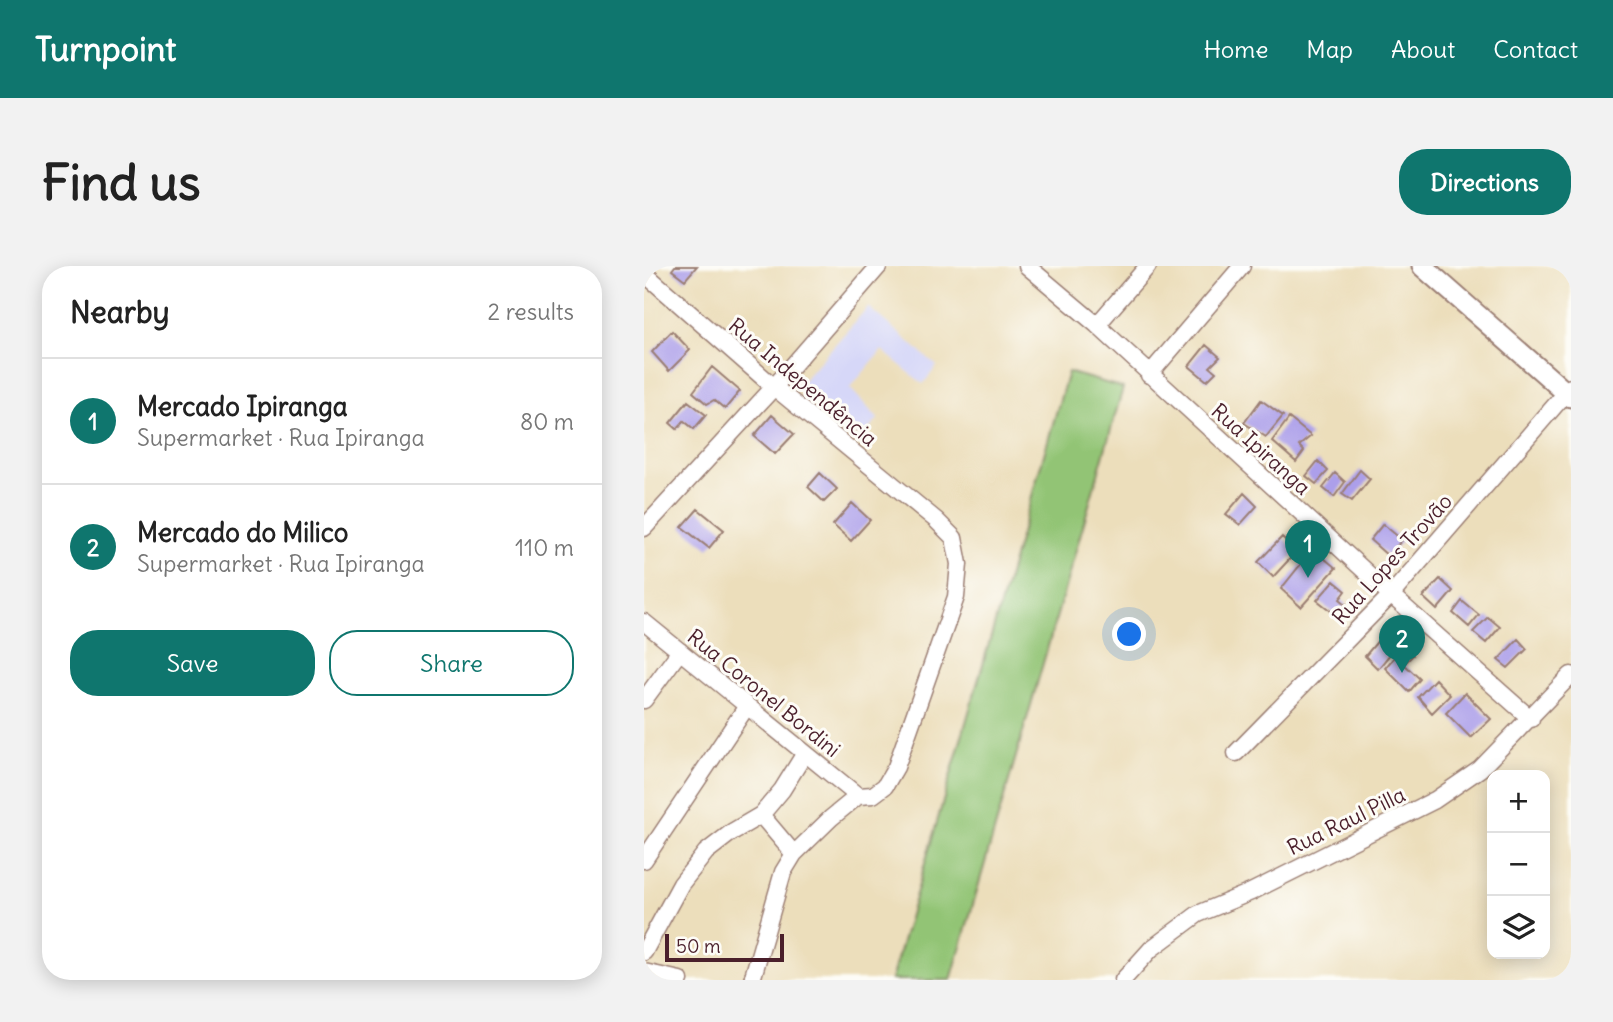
<!DOCTYPE html>
<meta charset="utf-8">
<style>
body{margin:0;font-family:Delius,sans-serif;background:#f2f2f2;color:#222}
.controls{position:absolute;right:21px;bottom:21px;display:grid;overflow:hidden;border-radius:14px;box-shadow:0 4px 18px #0003}
.controls button{width:63px;height:63px;display:grid;place-items:center;padding:0;border:0;border-bottom:2px solid #e0e0e0;background:#fff;color:#222;font:35px sans-serif}
.scale{position:absolute;left:21px;bottom:18px;width:119px;box-sizing:border-box;padding-left:7px;border:4px solid #4a1f2b;border-top:0;font-size:19px;line-height:24px;white-space:nowrap;color:#4a1f2b;-webkit-text-stroke:5px #fdfcf7;paint-order:stroke}
.you{position:absolute;left:486px;top:369px;width:24px;height:24px;margin:-18px;border:5px solid #fff;border-radius:50%;background:#1a73e8;box-shadow:0 0 0 10px #1a73e833}
.badge{display:grid;place-items:center;width:46px;height:46px;border-radius:50%;background:#0f766e;color:#fff;font-size:23px;font-weight:700}
.pin{position:absolute;translate:-50% -58px;filter:drop-shadow(0 2px 4px #0008)}
.pin::after{content:'';position:absolute;top:37px;width:24px;height:21px;background:inherit;clip-path:polygon(0 0,100% 0,50% 100%)}
.list{margin:0;padding:0;list-style:none}
h2{display:flex;justify-content:space-between;align-items:center;height:91px;margin:0;padding:0 28px;font-size:30px}
h2 small{font-size:23px;font-weight:400;color:#767676}
.list li{display:grid;grid-template-columns:46px 1fr auto;gap:21px;align-items:center;box-sizing:border-box;height:126px;padding:0 28px;border-top:2px solid #e0e0e0}
.list b{display:block;font-size:26px;white-space:nowrap}
.list p{margin:0;font-size:23px;white-space:nowrap;color:#767676}
.list em{font-size:23px;font-style:normal;color:#767676}
.actions{display:flex;gap:14px;padding:21px 28px}
.actions a{flex:1;padding:16px 0;border:2px solid #0f766e;border-radius:28px;text-align:center;font-size:24px;color:#0f766e}
.actions .main{background:#0f766e;color:#fff}
.icon{flex:none;width:38px;height:38px;fill:none;stroke:currentColor;stroke-width:2;stroke-linecap:round;stroke-linejoin:round}
.map{position:relative;flex:none;width:927px;height:714px;overflow:hidden;border-radius:28px}
header{display:flex;align-items:center;gap:42px;box-sizing:border-box;height:98px;padding:0 35px;background:#0f766e;color:#fff}
header strong{font-size:33px}
nav{display:flex;gap:38px;margin-inline-start:auto;font-size:24px}
.intro{display:flex;align-items:center;justify-content:space-between;box-sizing:border-box;height:168px;padding:0 42px}
h1{margin:0;font-size:49px}
.button{padding:18px 32px;border-radius:28px;background:#0f766e;color:#fff;font-size:24px;font-weight:700}
main{display:flex;gap:42px;padding:0 42px}
aside{flex:1;background:#fff;border-radius:28px;box-shadow:0 4px 18px #0003}
.map>svg:first-child{display:block}
.built{fill:#d6d7f8}
.green{fill:#92c474;stroke:#6e7250;stroke-width:2}
.building{fill:#ac9fea}
.lines{fill:none;stroke-linecap:round;stroke-linejoin:round}
.minor-casing{stroke:#9b7e73;stroke-width:19}
.tertiary-casing{stroke:#9b7e73;stroke-width:23}
.minor{stroke:#fff;stroke-width:16}
.tertiary{stroke:#fff;stroke-width:19}
.labels{text-anchor:middle;dominant-baseline:central;stroke-width:6;stroke-linejoin:round;paint-order:stroke}
.street-label{font-size:21px;fill:#4a1f2b;stroke:#fdfcf7}
</style>
<header>
<strong>Turnpoint</strong>
<nav><a>Home</a><a>Map</a><a>About</a><a>Contact</a></nav>
</header>
<div class="intro"><h1>Find us</h1><a class="button">Directions</a></div>
<main>
<aside>
<h2>Nearby<small>2 results</small></h2>
<ul class="list">
<li><span class="badge">1</span><div><b>Mercado Ipiranga</b><p>Supermarket · Rua Ipiranga</p></div><em>80 m</em></li>
<li><span class="badge">2</span><div><b>Mercado do Milico</b><p>Supermarket · Rua Ipiranga</p></div><em>110 m</em></li>
</ul>
<div class="actions"><a class="main">Save</a><a>Share</a></div>
</aside>
<div class="map">
<svg width="927" height="714" viewBox="0 0 927 714">
<rect width="100%" height="100%" fill="#fdfcf7"/>
<filter id="ink" filterUnits="userSpaceOnUse"><feTurbulence type="fractalNoise" baseFrequency=".0143" numOctaves="2"/><feDisplacementMap in="SourceGraphic" scale="14" xChannelSelector="R" yChannelSelector="G"/><feConvolveMatrix kernelMatrix="1 2 1 2 8 2 1 2 1" color-interpolation-filters="sRGB"/></filter>
<filter id="wash" filterUnits="userSpaceOnUse"><feTurbulence type="fractalNoise" baseFrequency=".00686" numOctaves="4" result="noise"/><feDisplacementMap in="SourceGraphic" scale="28" xChannelSelector="R" yChannelSelector="G"/><feGaussianBlur stdDeviation="1.57" result="paint"/><feColorMatrix in="noise" values="0 0 0 0 0 0 0 0 0 0 0 0 0 0 0 0 0 1.4 0 .05"/><feComposite in="paint" operator="in"/></filter>
<g filter="url(#wash)">
<rect width="100%" height="100%" fill="#ecdebb"/>
<path class="built" d="M224,41L293,100L279,118L238,84L206,122L234,153L217,172L157,117Z"/>
<path class="green" d="M424,106L479,122L307,714H247Z"/>
<g id="blocks">
<path class="building" d="M31,0H53L41,14L28,4Z
M28,65L46,84L25,105L8,86Z
M562,79L576,91L566,101L572,106L563,115L545,100Z
M68,101L96,125L81,143L70,134L63,138L49,126Z
M617,134L639,150L622,171L600,157Z
M44,135L62,149L50,163L40,155L33,163L26,157Z
M128,149L150,168L131,188L110,170Z
M645,152L667,170L655,180L660,185L652,196L628,175Z
M674,195L684,205L672,218L662,210Z
M716,204L726,213L708,235L698,228Z
M176,207L193,223L180,236L164,221Z
M691,207L701,216L690,231L679,222Z
M600,227L613,240L596,259L582,248Z
M208,237L226,254L207,275L189,259Z
M54,243L80,264L65,282L38,261Z
M739,258L758,274L744,290L726,274Z
M638,271L653,285L629,311L614,296Z
M669,283L692,302L657,341L637,323Z
M796,313L809,325L793,344L779,331Z
M690,315L702,325L696,333L702,338L692,349L673,334Z
M818,335L835,349L825,361L809,347Z
M844,351L856,361L842,377L829,366Z
M742,365L755,377L734,403L721,390Z
M874,373L883,383L864,402L854,394Z
M759,381L769,389L760,398L776,413L765,426L741,402Z
M791,413L806,429L788,447L774,431Z
M821,427L847,453L827,472L802,447Z"/>
</g>
</g>
<g filter="url(#ink)">
<use href="#blocks" fill-opacity="0" stroke="#9b7e73" stroke-width="2"/>
<g class="lines">
<defs>
<path id="minor" d="M383,0L453,59L747,329L887,453
M0,7L130,121L292,254L310,272L315,298L312,331L252,501L241,520L229,529L214,530L187,552L150,588L139,606L108,714
M453,59L504,0
M505,109L598,0
M0,262L130,121L235,0
M0,356L214,530
M0,434L36,385
M592,487L747,329L927,121
M117,549L150,588
M0,594L103,440
M0,686L37,618L62,586L88,566L117,549L138,524L161,487
M0,706L36,714
M479,714L507,683L554,648L607,626L791,534L836,503L927,409"/>
<path id="tertiary" d="M778,0L927,131"/>
</defs>
<use href="#minor" class="minor-casing"/>
<use href="#tertiary" class="tertiary-casing"/>
<use href="#minor" class="minor"/>
<use href="#tertiary" class="tertiary"/>
</g>
</g>
<g class="labels">
<g class="street-label">
<text transform="translate(159 116) rotate(40)">Rua Independência</text>
<text transform="translate(617 183) rotate(42)">Rua Ipiranga</text>
<text transform="translate(748 293) rotate(-48)">Rua Lopes Trovão</text>
<text transform="translate(120 427) rotate(39)">Rua Coronel Bordini</text>
<text transform="translate(702 555) rotate(-26)">Rua Raul Pilla</text>
</g>
</g>
</svg>
<div class="controls">
<button>+</button>
<button>−</button>
<button><svg class="icon" aria-label="layers" viewBox="0 0 24 24"><path d="M12 4l9 5-9 5-9-5zM3 14l9 5 9-5"/></svg></button>
</div>
<div class="scale">50 m</div>
<div class="you"></div>
<div class="pin badge" style="left:664px;top:312px">1</div>
<div class="pin badge" style="left:758px;top:407px">2</div>
</div>
</main>
